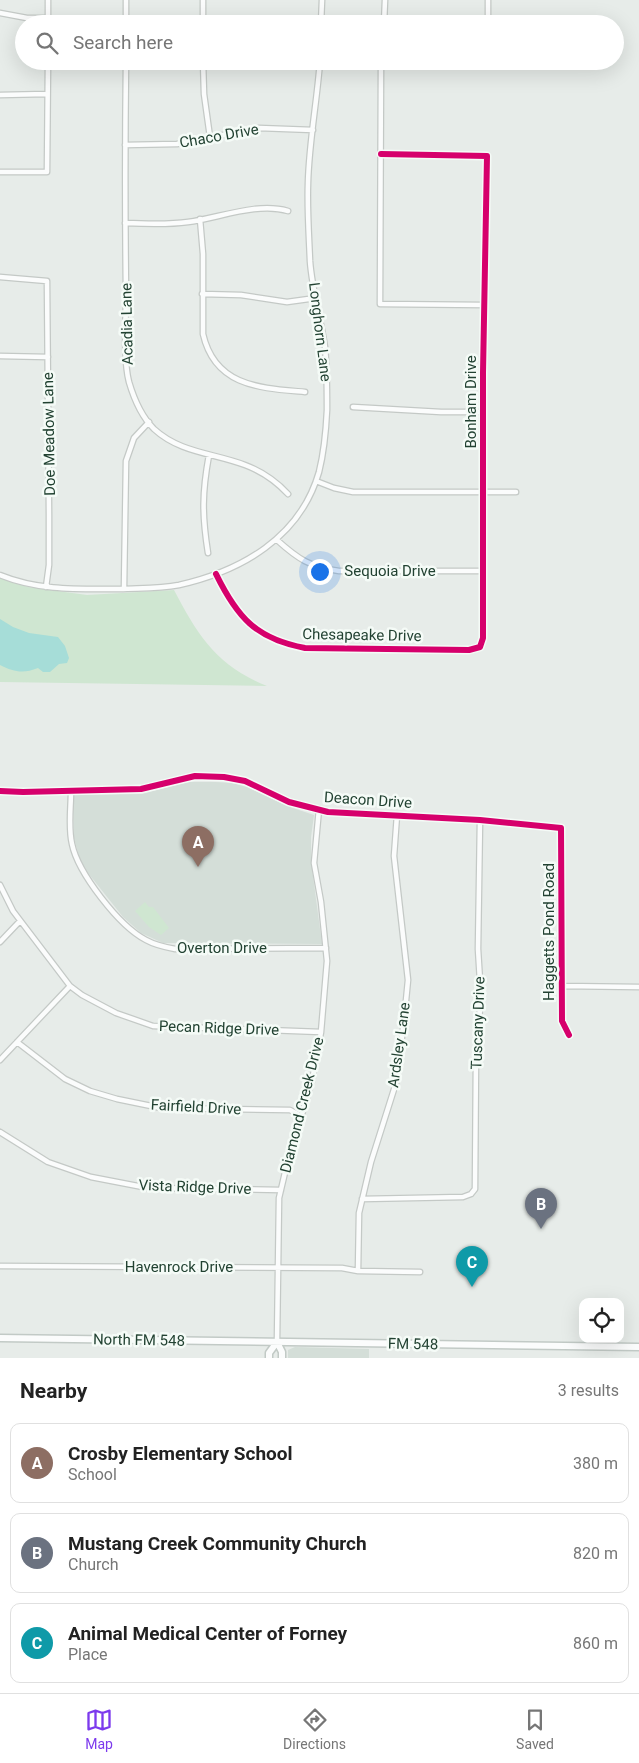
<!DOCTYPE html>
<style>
body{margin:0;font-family:Roboto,sans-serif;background:#f6f6f6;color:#222}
.controls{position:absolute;right:15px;bottom:15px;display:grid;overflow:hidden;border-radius:10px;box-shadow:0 5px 20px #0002}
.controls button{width:45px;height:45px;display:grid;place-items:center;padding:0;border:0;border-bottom:1px solid #e0e0e0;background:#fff;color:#222;font:25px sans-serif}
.you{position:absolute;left:319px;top:571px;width:18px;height:18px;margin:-12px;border:4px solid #fff;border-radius:50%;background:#1a73e8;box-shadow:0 0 0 8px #1a73e833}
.badge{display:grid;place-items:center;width:32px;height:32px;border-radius:50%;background:#7c3aed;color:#fff;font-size:16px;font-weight:700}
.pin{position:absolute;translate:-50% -41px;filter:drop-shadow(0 1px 2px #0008)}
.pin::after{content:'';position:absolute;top:26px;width:18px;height:15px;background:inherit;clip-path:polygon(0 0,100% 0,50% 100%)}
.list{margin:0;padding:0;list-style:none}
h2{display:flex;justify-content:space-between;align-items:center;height:65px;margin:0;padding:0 20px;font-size:21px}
h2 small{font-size:16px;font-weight:400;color:#767676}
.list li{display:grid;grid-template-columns:32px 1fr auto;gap:15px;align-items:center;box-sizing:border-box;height:80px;margin:0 10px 10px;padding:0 10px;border:1px solid #e0e0e0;border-radius:10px}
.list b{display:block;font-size:19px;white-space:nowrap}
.list p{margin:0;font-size:16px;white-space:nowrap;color:#767676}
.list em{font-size:16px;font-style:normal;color:#767676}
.icon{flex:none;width:28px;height:28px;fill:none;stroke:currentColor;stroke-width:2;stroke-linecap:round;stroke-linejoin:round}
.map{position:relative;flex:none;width:639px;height:1358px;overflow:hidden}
.search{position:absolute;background:#fff;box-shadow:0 5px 20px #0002;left:15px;right:15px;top:15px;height:55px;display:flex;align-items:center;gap:12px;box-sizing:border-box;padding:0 18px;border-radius:28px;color:#767676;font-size:19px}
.sheet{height:335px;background:#fff}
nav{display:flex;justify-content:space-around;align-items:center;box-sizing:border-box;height:70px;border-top:1px solid #e0e0e0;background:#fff;font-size:14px;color:#767676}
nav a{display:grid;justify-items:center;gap:2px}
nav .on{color:#7c3aed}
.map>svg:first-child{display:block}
.built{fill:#d4ded8}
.green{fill:#cfe6d1}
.water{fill:#a6ddd8}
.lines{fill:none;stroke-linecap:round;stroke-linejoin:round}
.street-casing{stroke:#c4c9c6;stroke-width:7}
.secondary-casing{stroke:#c2cac6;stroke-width:9}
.street{stroke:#fbfcfc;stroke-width:4.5}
.secondary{stroke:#fbfcfc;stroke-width:6}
.cycleway-casing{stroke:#f5fbf7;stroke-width:9}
.cycleway{stroke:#d6006c;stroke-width:6}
.labels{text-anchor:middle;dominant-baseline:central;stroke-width:5;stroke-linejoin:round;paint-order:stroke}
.street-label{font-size:15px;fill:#224232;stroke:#f5fbf7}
</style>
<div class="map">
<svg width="639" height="1358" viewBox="0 0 639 1358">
<rect width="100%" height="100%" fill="#e7ece9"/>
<path class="built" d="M188,782H216L232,783L247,787L287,806L314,815L311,837V861L322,944L163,943L141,933L123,917L88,873L80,860L74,838L73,795L142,794Z
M295,1347L369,1349V1358H288V1350Z"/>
<path class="green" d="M0,578L28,587L87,595L174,590C198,636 217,666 267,686L0,682Z
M145,902L149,907H153L169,928L161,935L149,927L135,911Z"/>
<path class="water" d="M0,619L13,627L29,633L58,637L65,646L69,658L67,663L59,664L50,672H43L38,668C23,674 14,672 0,665Z"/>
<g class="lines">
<defs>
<path id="street" d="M488,0V24
M0,13L27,18H48
M48,24V0
M126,24V0
M203,24V0
M321,24L322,0
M384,24L385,0
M126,61C125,138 125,215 126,292C126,318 123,359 129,382C134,399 142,417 154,429C180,453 214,453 245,465C261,471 276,481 288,494
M203,61L204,94L210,137
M381,61L380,304L484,305
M381,64L487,65V61
M0,95L47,94
M125,145L177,144L259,128L313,130
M0,172H47L48,61
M200,219L203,254V334C215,387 261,388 305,392
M125,223C146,224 167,225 188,222C219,218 257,202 288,211
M0,277L47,281L49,515V565L46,587
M202,294L241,295L287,302L316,298
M0,356L48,357
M353,407L441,412H483
M316,481L334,488L353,492H516
M277,540C298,559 310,567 339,571H482
M208,553C202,515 202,493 209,455
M216,574C237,617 256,639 305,648L469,650L480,647L483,638V373L487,156L381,154
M0,575C39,591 79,589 120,589C140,588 159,589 179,585C241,571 300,538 319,472C324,452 326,431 327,410C327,389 327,368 325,347C321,319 312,290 310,261C309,236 307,209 308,183C309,142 317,102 320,61
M124,589L126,461L134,438L149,422
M0,791L23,792L141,789L195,776L224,777L245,781L289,802L328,812L480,820L561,828L562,1021L569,1035
M71,791C71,808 68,827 72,844C78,873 119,926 146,940C155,945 164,947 175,949L326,948
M0,885L13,911L70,986L82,995L116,1013L153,1026L321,1032
M0,942L20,921
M562,986L639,987
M17,1042L65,1079L90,1091L117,1099L161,1108L290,1110L301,1116
M0,1060L70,986
M0,1132L48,1162L91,1177L148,1188L281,1190
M362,1199L463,1197L471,1194L475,1189L476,1055L481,997L478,949L480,820
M0,1266L342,1268L358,1271L420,1272
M358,1271L359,1213L371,1162L396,1083L404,1021L408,980L394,856L397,815
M277,1342L279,1198L287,1164L312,1081L321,1032L327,961L321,902L314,863L319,809"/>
<path id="secondary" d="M0,1338L639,1347
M277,1342L282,1352V1358
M269,1358V1353L277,1342"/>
</defs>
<use href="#street" class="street-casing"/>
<use href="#secondary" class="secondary-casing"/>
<use href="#street" class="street"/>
<use href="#secondary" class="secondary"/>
<defs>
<path id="cycleway" d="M216,574C237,617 256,639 305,648L469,650L480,647L483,638V373L487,156L381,154
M0,791L23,792L141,789L195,776L224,777L245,781L289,802L328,812L480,820L561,828L562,1021L569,1035"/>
</defs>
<use href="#cycleway" class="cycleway-casing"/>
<use href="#cycleway" class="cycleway"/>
</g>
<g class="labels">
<g class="street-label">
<text transform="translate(219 136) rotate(-10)">Chaco Drive</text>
<text transform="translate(127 324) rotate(-91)">Acadia Lane</text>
<text transform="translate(320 332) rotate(83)">Longhorn Lane</text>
<text transform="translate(471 402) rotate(-90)">Bonham Drive</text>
<text transform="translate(49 434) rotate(-91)">Doe Meadow Lane</text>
<text x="390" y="571">Sequoia Drive</text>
<text transform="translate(362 635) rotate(1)">Chesapeake Drive</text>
<text transform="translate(368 800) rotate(4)">Deacon Drive</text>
<text transform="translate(549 932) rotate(-90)">Haggetts Pond Road</text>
<text x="222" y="948">Overton Drive</text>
<text transform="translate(478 1023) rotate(-88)">Tuscany Drive</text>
<text transform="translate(219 1028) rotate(2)">Pecan Ridge Drive</text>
<text transform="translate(399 1045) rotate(-82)">Ardsley Lane</text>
<text transform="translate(302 1105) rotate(-76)">Diamond Creek Drive</text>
<text transform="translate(196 1107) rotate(3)">Fairfield Drive</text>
<text transform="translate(195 1187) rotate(2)">Vista Ridge Drive</text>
<text x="179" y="1267">Havenrock Drive</text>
<text transform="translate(139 1340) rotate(1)">North FM 548</text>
<text transform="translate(413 1344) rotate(1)">FM 548</text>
</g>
</g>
</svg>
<div class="controls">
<button><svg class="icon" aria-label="locate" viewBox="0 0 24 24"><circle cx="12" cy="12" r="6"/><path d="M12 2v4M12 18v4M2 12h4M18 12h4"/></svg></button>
</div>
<div class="you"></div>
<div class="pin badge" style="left:198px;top:867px;background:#8d6e63">A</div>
<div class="pin badge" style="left:541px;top:1229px;background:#6b7280">B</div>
<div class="pin badge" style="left:472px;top:1287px;background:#0f9aa8">C</div>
<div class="search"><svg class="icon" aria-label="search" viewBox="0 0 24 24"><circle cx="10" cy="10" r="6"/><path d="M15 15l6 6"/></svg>Search here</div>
</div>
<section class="sheet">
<h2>Nearby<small>3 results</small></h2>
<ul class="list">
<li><span class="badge" style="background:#8d6e63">A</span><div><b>Crosby Elementary School</b><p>School</p></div><em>380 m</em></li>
<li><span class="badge" style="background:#6b7280">B</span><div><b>Mustang Creek Community Church</b><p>Church</p></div><em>820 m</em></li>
<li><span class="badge" style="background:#0f9aa8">C</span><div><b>Animal Medical Center of Forney</b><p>Place</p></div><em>860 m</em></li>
</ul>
</section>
<nav>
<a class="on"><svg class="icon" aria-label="map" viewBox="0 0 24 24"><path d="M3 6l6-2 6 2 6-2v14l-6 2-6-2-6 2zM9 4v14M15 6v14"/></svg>Map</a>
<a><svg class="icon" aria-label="directions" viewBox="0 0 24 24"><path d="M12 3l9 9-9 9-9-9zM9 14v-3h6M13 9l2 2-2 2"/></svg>Directions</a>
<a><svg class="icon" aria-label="saved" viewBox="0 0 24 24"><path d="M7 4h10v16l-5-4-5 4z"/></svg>Saved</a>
</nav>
